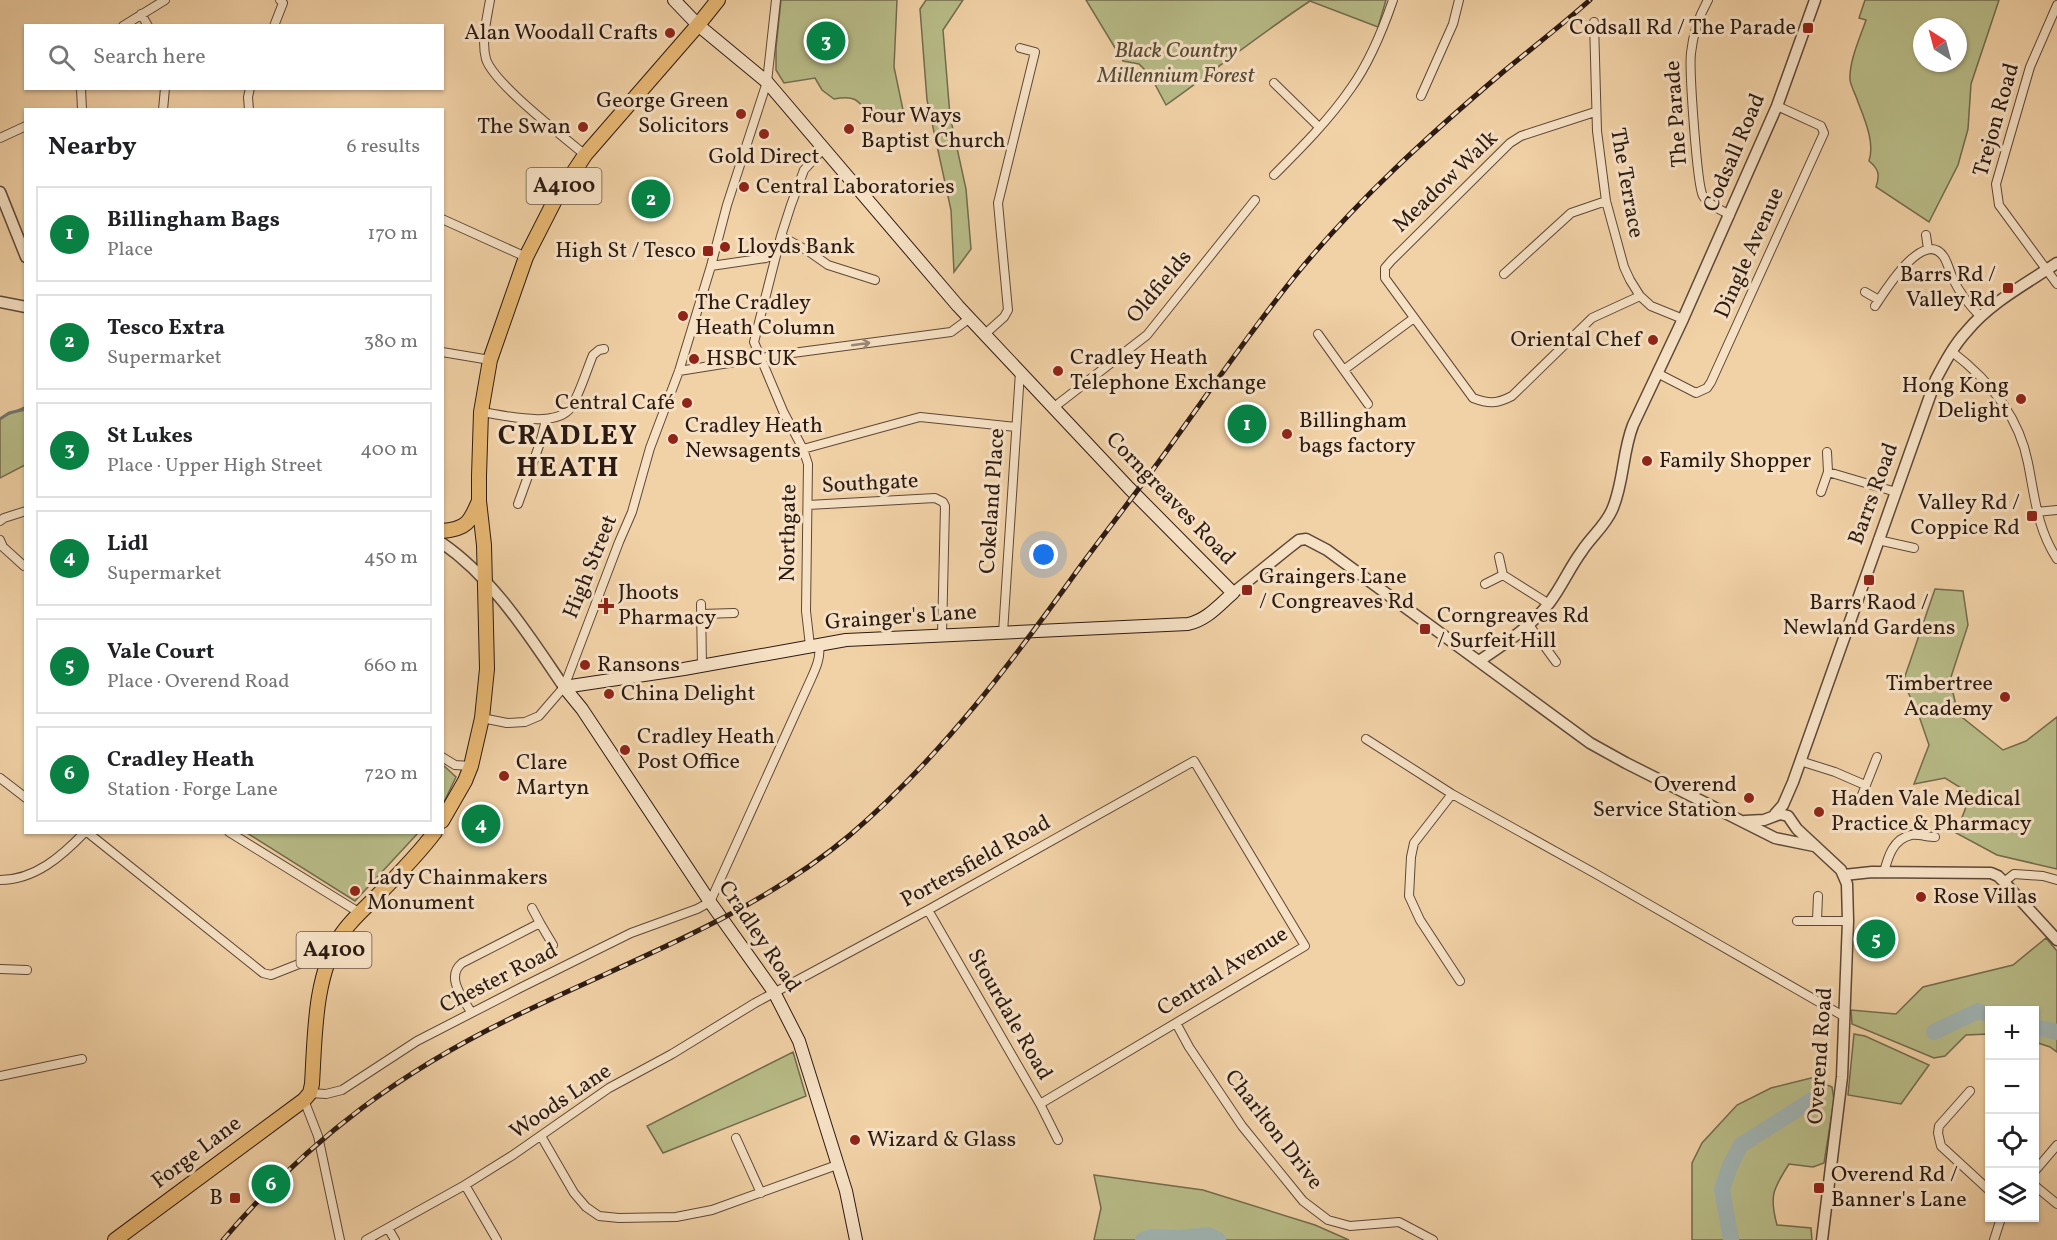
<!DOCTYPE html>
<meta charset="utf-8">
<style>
body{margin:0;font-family:Vollkorn,serif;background:#f6f6f6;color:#202124}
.controls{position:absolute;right:18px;bottom:18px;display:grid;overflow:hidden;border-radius:0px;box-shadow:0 2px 4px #0004}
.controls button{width:54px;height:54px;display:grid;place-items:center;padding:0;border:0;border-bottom:2px solid #e0e0e0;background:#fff;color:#202124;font:30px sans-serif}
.compass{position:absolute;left:1913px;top:18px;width:54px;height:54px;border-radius:50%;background:#fff;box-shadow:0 2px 4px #0004;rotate:324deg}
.you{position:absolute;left:1044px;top:555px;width:21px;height:21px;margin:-15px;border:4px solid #fff;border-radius:50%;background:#1a73e8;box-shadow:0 0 0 9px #1a73e833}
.badge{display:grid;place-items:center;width:39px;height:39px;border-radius:50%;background:#0b8043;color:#fff;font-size:20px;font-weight:700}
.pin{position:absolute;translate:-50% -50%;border:3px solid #fff;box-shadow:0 2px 6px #0006}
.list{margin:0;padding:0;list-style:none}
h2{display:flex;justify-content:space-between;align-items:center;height:78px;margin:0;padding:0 24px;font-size:26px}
h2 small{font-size:20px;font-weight:400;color:#757577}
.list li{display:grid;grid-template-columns:39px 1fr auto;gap:18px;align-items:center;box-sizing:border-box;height:96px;margin:0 12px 12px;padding:0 12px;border:2px solid #e0e0e0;border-radius:0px}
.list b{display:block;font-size:22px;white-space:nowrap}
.list p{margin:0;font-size:20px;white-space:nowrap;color:#757577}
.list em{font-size:20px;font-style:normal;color:#757577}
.icon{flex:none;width:33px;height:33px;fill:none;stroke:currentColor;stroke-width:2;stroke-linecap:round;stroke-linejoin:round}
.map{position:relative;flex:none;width:2057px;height:1240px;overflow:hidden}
.search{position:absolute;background:#fff;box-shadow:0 2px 4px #0004;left:24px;top:24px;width:420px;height:66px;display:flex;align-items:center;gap:15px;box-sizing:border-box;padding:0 21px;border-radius:0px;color:#757577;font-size:22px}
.panel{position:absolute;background:#fff;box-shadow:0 2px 4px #0004;left:24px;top:108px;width:420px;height:726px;border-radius:0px}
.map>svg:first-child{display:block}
.green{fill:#b8bc88;stroke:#726b4d;stroke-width:1.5;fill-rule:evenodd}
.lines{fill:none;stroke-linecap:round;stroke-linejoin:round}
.stream{stroke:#727673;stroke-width:3}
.river{stroke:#a0b4b3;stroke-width:16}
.minor-casing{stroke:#5d4837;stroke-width:10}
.tertiary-casing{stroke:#5d4837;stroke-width:13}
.secondary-casing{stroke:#2c1a12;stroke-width:14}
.primary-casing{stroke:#2c1a12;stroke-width:16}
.minor{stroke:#f6e1c5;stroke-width:8}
.tertiary{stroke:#f6e1c5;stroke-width:10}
.secondary{stroke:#f6e1c5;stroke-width:12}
.primary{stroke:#e8b873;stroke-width:14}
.rail-casing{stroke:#2c1a12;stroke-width:5}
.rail{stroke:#f6e1c5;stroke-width:3;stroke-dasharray:9;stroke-linecap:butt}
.oneway{stroke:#9b8774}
.poi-dot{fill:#8f2418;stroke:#f6e1c5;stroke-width:2}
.labels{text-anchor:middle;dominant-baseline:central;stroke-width:6;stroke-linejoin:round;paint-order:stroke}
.shield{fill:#f6e1c5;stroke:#695648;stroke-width:1.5}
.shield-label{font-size:21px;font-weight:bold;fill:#2c1a12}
.poi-label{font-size:22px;fill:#2c1a12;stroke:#f6e1c5;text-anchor:start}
.park-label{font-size:22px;font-style:italic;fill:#564b35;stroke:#f6e1c5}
.street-label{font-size:22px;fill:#2c1a12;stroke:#f6e1c5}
.district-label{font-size:28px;font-weight:bold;letter-spacing:1.5px;fill:#2c1a12;stroke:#f6e1c5}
</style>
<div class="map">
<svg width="2057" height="1240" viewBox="0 0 2057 1240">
<rect width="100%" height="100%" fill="#f1d1a6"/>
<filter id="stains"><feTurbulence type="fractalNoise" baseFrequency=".00333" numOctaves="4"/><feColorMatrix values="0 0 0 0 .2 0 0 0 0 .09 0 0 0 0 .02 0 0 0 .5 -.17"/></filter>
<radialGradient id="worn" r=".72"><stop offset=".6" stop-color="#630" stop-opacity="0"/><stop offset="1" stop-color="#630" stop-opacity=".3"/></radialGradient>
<path class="green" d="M781,0H897L894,67L903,110L892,114L870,116C858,100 856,95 834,99L822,90L815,78L784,83L776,70V48Z
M926,0H963L943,30L950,116L966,189L971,249L954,272L951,210L927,100L920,9Z
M1086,0H1386L1378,27L1310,1C1260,34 1214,71 1166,105L1150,75L1139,64L1123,61Z
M1865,0H1999L1971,84L1968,129L1958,165L1929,222L1876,187C1880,175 1879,169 1869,161C1875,143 1865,120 1858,102C1856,95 1851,87 1850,80C1849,61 1860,38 1866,20L1859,18ZM1922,27H1958V63H1922Z
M25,407V465L0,478V418Z
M1935,589L1963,591L1968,625L1950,680L1958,714L2003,750L2026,741L2057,717V869L1997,855L1956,833L1971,794L1945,778L1914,784L1929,745L1918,713L1903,682Z
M443,765L456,777L443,804Z
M247,833H418L355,901Z
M2046,938L2057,951V1052L2050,1047L2035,1042L2034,1010H1990L1989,1034L1966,1035L1945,1056L1934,1058L1852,1024L1851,1010L1896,1014L1923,987L2013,965Z
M1854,1034L1865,1036L1929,1065L1901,1104L1848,1095Z
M793,1052L806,1096L663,1153L647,1126Z
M1811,1078L1832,1087L1834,1100L1824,1163L1813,1167L1789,1164C1773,1189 1769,1196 1777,1225L1811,1228L1812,1240H1692V1163L1702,1143L1737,1105L1771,1088Z
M1094,1175L1203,1190L1315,1225L1349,1240H1170L1151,1237L1143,1240H1094L1101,1208Z"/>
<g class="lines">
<path class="stream" d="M0,419L9,413L26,409"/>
<path class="river" d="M2034,1027L2057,1032
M1934,1032L1978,1011L1990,1015
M1143,1240L1151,1237L1181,1238L1208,1235L1218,1240
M1731,1240L1722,1189L1730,1166L1741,1145L1815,1098"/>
<defs>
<path id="minor" d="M490,0C487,18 481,41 486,59C494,84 563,136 585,155
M1708,0C1699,16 1693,34 1691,53C1689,69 1697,186 1703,196C1709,205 1721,210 1730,215
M2057,5L2030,67L1996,184L1999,205L2057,284
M141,14L148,26
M1594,22L1597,131L1606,201L1624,267L1630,280L1640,296L1651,306L1683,319
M123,26L165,0
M274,26L283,3L280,0
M1274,83L1319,127
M81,88L82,110
M1421,96L1453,24L1459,0
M163,110L165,88
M249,110L248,97L250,88
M1595,112L1521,136L1510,143L1391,261L1385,268V278L1473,398C1489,404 1497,404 1512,396L1592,318L1640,296
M0,138L26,126
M1274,175C1301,148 1329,120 1351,88C1369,63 1383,29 1393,0
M442,219L526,257
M1926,235L1928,249
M781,236L808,251L828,265L875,280
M711,266L766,258
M1504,274L1571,213L1606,201
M1865,292L1879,300
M1875,306C1885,291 1924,227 1944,257C1948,264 1950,272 1953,279C1960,294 1969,305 1981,317
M985,334L1004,317L1008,310L998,203L1035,52L1020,48
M1318,334L1368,404
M1951,351C1988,379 2019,416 2028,463C2035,498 2037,528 2057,559
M442,352L490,360
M1345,369L1414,318
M679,371L785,354L951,332L970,318
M1657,373L1696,393L1707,388L1711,382L1824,133L1821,126L1777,106
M1053,408L1147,335L1255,200
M481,412C503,415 557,429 571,407C579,396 587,369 593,355L599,350L604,349
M803,449L920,417L1016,427
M1827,452L1828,472
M1821,492L1828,472L1896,492
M518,504L540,443L546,420
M808,505L935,498L943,502L945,506L942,635
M2036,512L2057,510
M0,521L4,518L26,511
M0,540L3,547L24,566
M1878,540L1914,548
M1503,575L1549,604
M1485,584L1503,575L1499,557
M701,604L702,666
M702,614L734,613
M1529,625L1556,662
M1003,633L1020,372
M810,646L806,611L808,464L803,449L783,411L754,342L781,236L791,205L804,170L823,149
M482,718L507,723L525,722L539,716L564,687L619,542L632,512L650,448L679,371L711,266L727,205L767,82L776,0
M1366,739L1452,794L1596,874L1845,1017
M442,757L455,765L471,766
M1800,761L1835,772L1865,785
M0,778L26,798
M1452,794L1414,843L1411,857L1409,896L1420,920L1460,981
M1860,800L1877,757
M87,832L263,973L271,975L304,962L329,961
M229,832L360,913
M1884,872C1888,857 1893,839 1911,835C1918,834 1928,837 1935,837
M0,880C35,880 62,856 85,832
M2004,882L2014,874L2043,876L2057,880
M532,908L540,923
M928,910L1040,1104L1058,1140
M1817,920L1818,896
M1797,921H1848
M0,969L27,970
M471,1012C463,998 445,977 462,963L540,923L553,945
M1176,1023L1189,1047L1242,1126L1303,1201L1328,1220L1350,1226L1399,1222L1433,1240
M0,1076L82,1059
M1970,1091L1939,1126L1938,1133L1941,1146L1990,1191
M310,1093L326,1094L342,1090L417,1041L520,988L631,933L697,909L710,902L811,679C816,668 821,657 819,645
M304,1100L318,1136L340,1240
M541,1136L574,1193L586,1207L599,1216L619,1218L676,1217L712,1210L837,1165
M736,1138L761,1193
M2034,1172L2057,1145
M465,1185L497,1240
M2034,1185L2057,1204
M388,1228L395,1240
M366,1240L465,1185L513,1155L609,1088L672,1054L755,1003L928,910L1194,761L1305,946L1040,1104
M1994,1240L2001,1218"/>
<path id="tertiary" d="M0,192L26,257
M0,302L26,307
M442,543C494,579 529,636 564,687
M1233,593L1290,547L1299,540L1306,539L1327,550L1590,743L1626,763L1775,838L1814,846
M1479,661C1504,644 1531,627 1550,602C1562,586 1570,567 1582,551C1591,537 1605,526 1612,510C1624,483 1622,453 1633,425L1683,319L1777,106L1815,0
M1775,814L1783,805L1793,782L1936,379C1945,362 1954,345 1967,331C1991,302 2026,284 2057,263
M1745,821L1764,820L1780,814L1788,816L1797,829L1841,870L1847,884L1848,921L1842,1077L1822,1240
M1844,875L1872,872L1991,873L1998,876L2004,882L2057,940"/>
<path id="secondary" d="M564,687L684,669L846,640L1188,624C1207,620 1219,605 1233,593L1129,488L958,306L767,82L698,25L674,0
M564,687L582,709L710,902L774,992L799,1041L846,1191L856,1240"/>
<path id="primary" d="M442,531C467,529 470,522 479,501
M442,821L465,781L471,766L482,718L487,669L484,545L479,501V476L481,412L490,360L526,257L555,200L585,155L698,25L718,0
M115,1240L304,1100L310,1093L312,1084C315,1036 314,976 341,935C350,921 364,909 376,897C396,877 417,856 435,832"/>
</defs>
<use href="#minor" class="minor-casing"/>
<use href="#tertiary" class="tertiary-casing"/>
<use href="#secondary" class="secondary-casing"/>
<use href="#primary" class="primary-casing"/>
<use href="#minor" class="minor"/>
<use href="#tertiary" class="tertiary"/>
<use href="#secondary" class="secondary"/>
<use href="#primary" class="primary"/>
<defs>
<path id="rail" d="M223,1240C311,1136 405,1068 528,1010C638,957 756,914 850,835C941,757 1013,661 1082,564C1114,521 1147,479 1178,435C1216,382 1253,328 1295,276C1356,201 1429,135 1503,72C1532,48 1562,25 1590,0"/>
</defs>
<use href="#rail" class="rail-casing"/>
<use href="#rail" class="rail"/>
</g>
<defs><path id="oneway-shaft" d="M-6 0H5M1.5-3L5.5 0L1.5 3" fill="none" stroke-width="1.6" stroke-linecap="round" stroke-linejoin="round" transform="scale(1.5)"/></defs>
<use class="oneway" href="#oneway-shaft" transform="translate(861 344) rotate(-8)"/>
<g class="poi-dot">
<rect x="1802" y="22" width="12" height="12" rx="3"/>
<circle cx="670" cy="33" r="6"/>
<circle cx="741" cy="114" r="6"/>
<circle cx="583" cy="127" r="6"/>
<circle cx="849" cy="129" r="6"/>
<circle cx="764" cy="134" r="6"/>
<circle cx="744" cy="187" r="6"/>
<circle cx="725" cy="247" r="6"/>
<rect x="702" y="245" width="12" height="12" rx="3"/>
<rect x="2002" y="282" width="12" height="12" rx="3"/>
<circle cx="683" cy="316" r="6"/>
<circle cx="1653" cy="340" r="6"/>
<circle cx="694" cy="359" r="6"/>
<circle cx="1058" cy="371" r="6"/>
<circle cx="2021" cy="399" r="6"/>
<circle cx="687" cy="403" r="6"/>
<circle cx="1287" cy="434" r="6"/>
<circle cx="673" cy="439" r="6"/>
<circle cx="1647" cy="461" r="6"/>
<rect x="2026" y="510" width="12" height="12" rx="3"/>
<rect x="1863" y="574" width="12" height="12" rx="3"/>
<rect x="1241" y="584" width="12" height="12" rx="3"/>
<path d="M603 597h6v6h6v6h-6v6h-6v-6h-6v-6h6z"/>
<rect x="1419" y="623" width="12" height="12" rx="3"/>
<circle cx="585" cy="665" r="6"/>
<circle cx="609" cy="694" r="6"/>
<circle cx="2005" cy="697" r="6"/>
<circle cx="625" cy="750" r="6"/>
<circle cx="504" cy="776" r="6"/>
<circle cx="1749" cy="798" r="6"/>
<circle cx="1819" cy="812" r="6"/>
<circle cx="355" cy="891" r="6"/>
<circle cx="1921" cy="897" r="6"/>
<circle cx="855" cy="1140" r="6"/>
<rect x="1813" y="1182" width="12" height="12" rx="3"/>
<rect x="229" y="1192" width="12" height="12" rx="3"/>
</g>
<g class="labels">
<g class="shield">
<rect x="526.5" y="168" width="75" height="36" rx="4.5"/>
<rect x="296.5" y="932" width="75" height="36" rx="4.5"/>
</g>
<g class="shield-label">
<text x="564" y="186">A4100</text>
<text x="334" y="950">A4100</text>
</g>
<g class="poi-label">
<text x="1796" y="28" text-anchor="end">Codsall Rd / The Parade</text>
<text x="658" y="33" text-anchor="end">Alan Woodall Crafts</text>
<text x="729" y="101" text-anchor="end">George Green<tspan x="729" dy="25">Solicitors</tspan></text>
<text x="861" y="116">Four Ways<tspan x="861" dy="25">Baptist Church</tspan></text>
<text x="571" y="127" text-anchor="end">The Swan</text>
<text x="764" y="157" text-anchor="middle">Gold Direct</text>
<text x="756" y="187">Central Laboratories</text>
<text x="737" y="247">Lloyds Bank</text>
<text x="696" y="251" text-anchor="end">High St / Tesco</text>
<text x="1996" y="275" text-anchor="end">Barrs Rd /<tspan x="1996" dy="25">Valley Rd</tspan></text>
<text x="695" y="303">The Cradley<tspan x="695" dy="25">Heath Column</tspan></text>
<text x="1641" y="340" text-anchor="end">Oriental Chef</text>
<text x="1070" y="358">Cradley Heath<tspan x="1070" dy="25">Telephone Exchange</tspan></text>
<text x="706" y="359">HSBC UK</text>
<text x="2009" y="386" text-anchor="end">Hong Kong<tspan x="2009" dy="25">Delight</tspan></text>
<text x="675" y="403" text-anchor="end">Central Café</text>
<text x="1299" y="421">Billingham<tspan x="1299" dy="25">bags factory</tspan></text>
<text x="685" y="426">Cradley Heath<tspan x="685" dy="25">Newsagents</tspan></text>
<text x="1659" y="461">Family Shopper</text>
<text x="2020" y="503" text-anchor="end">Valley Rd /<tspan x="2020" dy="25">Coppice Rd</tspan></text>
<text x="1259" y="577">Graingers Lane<tspan x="1259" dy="25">/ Congreaves Rd</tspan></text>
<text x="618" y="593">Jhoots<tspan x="618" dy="25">Pharmacy</tspan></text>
<text x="1869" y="603" text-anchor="middle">Barrs Raod /<tspan x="1869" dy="25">Newland Gardens</tspan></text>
<text x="1437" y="616">Corngreaves Rd<tspan x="1437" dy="25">/ Surfeit Hill</tspan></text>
<text x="597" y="665">Ransons</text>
<text x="1993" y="684" text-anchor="end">Timbertree<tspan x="1993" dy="25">Academy</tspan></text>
<text x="621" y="694">China Delight</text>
<text x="637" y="737">Cradley Heath<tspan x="637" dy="25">Post Office</tspan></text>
<text x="516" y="763">Clare<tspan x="516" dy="25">Martyn</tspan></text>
<text x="1737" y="785" text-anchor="end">Overend<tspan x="1737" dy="25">Service Station</tspan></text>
<text x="1831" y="799">Haden Vale Medical<tspan x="1831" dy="25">Practice &amp; Pharmacy</tspan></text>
<text x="367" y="878">Lady Chainmakers<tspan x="367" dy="25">Monument</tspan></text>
<text x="1933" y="897">Rose Villas</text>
<text x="867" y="1140">Wizard &amp; Glass</text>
<text x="1831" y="1175">Overend Rd /<tspan x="1831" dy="25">Banner's Lane</tspan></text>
<text x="223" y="1198" text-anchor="end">B</text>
</g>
<g class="park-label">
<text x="1176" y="51">Black Country<tspan x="1176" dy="25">Millennium Forest</tspan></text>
</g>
<g class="street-label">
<text transform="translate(1677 114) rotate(-94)">The Parade</text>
<text transform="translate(1997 120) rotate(-74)">Trejon Road</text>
<text transform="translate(1735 153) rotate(-67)">Codsall Road</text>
<text transform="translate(1446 182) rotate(-44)">Meadow Walk</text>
<text transform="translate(1626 183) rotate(80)">The Terrace</text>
<text transform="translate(1750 253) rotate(-66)">Dingle Avenue</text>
<text transform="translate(1160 287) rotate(-50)">Oldfields</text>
<text transform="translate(870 484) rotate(-3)">Southgate</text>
<text transform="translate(1874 494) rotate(-70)">Barrs Road</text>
<text transform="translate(1170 499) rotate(46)">Corngreaves Road</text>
<text transform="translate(993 501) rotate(-86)">Cokeland Place</text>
<text transform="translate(789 533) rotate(-89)">Northgate</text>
<text transform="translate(591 567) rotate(-68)">High Street</text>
<text transform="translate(901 618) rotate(-4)">Grainger's Lane</text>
<text transform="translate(976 862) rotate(-29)">Portersfield Road</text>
<text transform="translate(759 937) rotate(56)">Cradley Road</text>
<text transform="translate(1223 972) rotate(-32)">Central Avenue</text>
<text transform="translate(499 979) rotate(-27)">Chester Road</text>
<text transform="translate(1009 1015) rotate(60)">Stourdale Road</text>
<text transform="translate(1821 1056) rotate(-86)">Overend Road</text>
<text transform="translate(561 1102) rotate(-34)">Woods Lane</text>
<text transform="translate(1273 1130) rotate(52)">Charlton Drive</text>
<text transform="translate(197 1153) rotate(-37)">Forge Lane</text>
</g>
<g class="district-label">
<text x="568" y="436">CRADLEY<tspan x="568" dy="32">HEATH</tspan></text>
</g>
</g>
<rect width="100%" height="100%" filter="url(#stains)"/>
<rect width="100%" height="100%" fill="url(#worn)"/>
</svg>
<div class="controls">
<button>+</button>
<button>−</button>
<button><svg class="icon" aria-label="locate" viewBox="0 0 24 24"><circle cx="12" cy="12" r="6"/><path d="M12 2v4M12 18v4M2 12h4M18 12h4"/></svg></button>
<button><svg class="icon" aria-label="layers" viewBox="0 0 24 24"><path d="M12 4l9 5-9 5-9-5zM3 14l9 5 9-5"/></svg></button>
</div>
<svg class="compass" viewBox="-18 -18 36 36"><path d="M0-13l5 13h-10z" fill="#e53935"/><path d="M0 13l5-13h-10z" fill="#757577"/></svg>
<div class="you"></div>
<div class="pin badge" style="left:1247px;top:424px">1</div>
<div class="pin badge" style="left:651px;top:199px">2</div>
<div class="pin badge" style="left:826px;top:41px">3</div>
<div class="pin badge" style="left:481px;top:824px">4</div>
<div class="pin badge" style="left:1876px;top:939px">5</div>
<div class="pin badge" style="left:271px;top:1184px">6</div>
<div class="search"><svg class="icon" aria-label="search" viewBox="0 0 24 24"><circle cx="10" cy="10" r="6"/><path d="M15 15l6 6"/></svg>Search here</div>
<section class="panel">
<h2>Nearby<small>6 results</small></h2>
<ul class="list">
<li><span class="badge">1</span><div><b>Billingham Bags</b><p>Place</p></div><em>170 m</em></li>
<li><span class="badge">2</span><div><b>Tesco Extra</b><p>Supermarket</p></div><em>380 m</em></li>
<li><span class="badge">3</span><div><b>St Lukes</b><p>Place · Upper High Street</p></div><em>400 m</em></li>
<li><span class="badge">4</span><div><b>Lidl</b><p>Supermarket</p></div><em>450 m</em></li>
<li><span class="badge">5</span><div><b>Vale Court</b><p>Place · Overend Road</p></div><em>660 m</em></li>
<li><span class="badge">6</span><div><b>Cradley Heath</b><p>Station · Forge Lane</p></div><em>720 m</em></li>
</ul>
</section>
</div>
